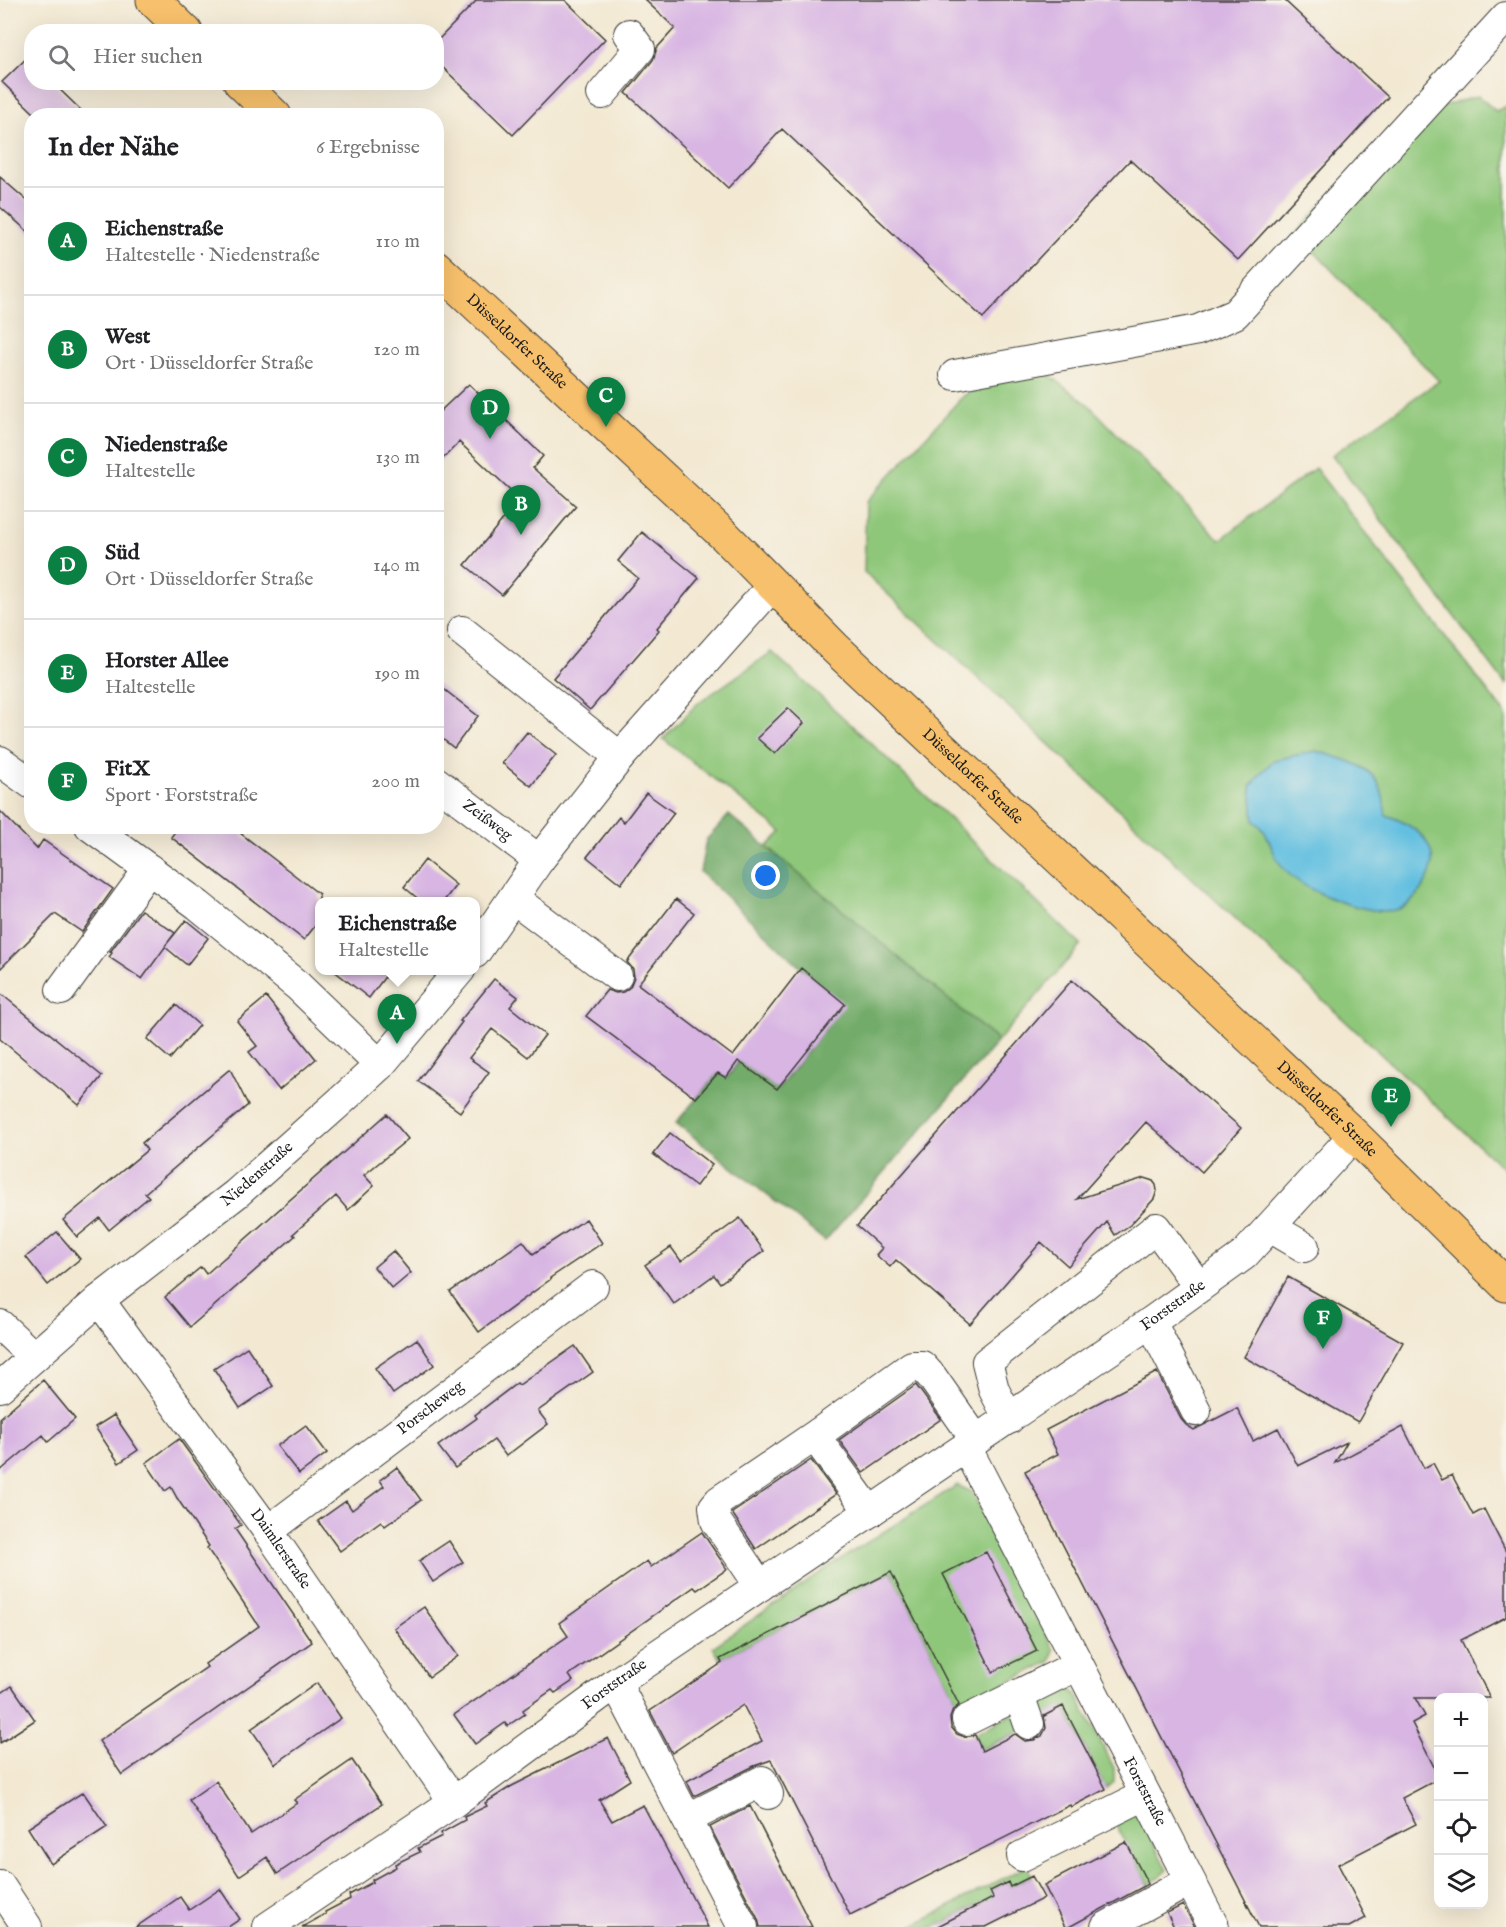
<!DOCTYPE html>
<html lang="de">
<meta charset="utf-8">
<style>
body{margin:0;font-family:"IM FELL English",serif;background:#f6f6f6;color:#202124}
.controls{position:absolute;right:18px;bottom:18px;display:grid;overflow:hidden;border-radius:12px;box-shadow:0 6px 24px #0002}
.controls button{width:54px;height:54px;display:grid;place-items:center;padding:0;border:0;border-bottom:2px solid #e0e0e0;background:#fff;color:#202124;font:30px sans-serif}
.you{position:absolute;left:766px;top:876px;width:21px;height:21px;margin:-15px;border:4px solid #fff;border-radius:50%;background:#1a73e8;box-shadow:0 0 0 9px #1a73e833}
.badge{display:grid;place-items:center;width:39px;height:39px;border-radius:50%;background:#0b8043;color:#fff;font-size:20px;font-weight:700}
.pin{position:absolute;translate:-50% -50px;filter:drop-shadow(0 2px 3px #0008)}
.pin::after{content:'';position:absolute;top:32px;width:21px;height:18px;background:inherit;clip-path:polygon(0 0,100% 0,50% 100%)}
.popup{position:absolute;left:315px;top:897px;width:165px;height:78px;box-sizing:border-box;display:grid;place-content:center;border-radius:12px;background:#fff;filter:drop-shadow(0 2px 4px #0005);font-size:20px;white-space:nowrap;color:#757577}
.popup b{font-size:22px;color:#202124}
.popup::after{content:'';position:absolute;left:50%;top:100%;margin-left:-12px;border:12px solid transparent;border-top-color:#fff}
.list{margin:0;padding:0;list-style:none}
h2{display:flex;justify-content:space-between;align-items:center;height:78px;margin:0;padding:0 24px;font-size:26px}
h2 small{font-size:20px;font-weight:400;color:#757577}
.list li{display:grid;grid-template-columns:39px 1fr auto;gap:18px;align-items:center;box-sizing:border-box;height:108px;padding:0 24px;border-top:2px solid #e0e0e0}
.list b{display:block;font-size:22px;white-space:nowrap}
.list p{margin:0;font-size:20px;white-space:nowrap;color:#757577}
.list em{font-size:20px;font-style:normal;color:#757577}
.icon{flex:none;width:33px;height:33px;fill:none;stroke:currentColor;stroke-width:2;stroke-linecap:round;stroke-linejoin:round}
.map{position:relative;flex:none;width:1506px;height:1927px;overflow:hidden}
.search{position:absolute;background:#fff;box-shadow:0 6px 24px #0002;left:24px;top:24px;width:420px;height:66px;display:flex;align-items:center;gap:15px;box-sizing:border-box;padding:0 21px;border-radius:24px;color:#757577;font-size:22px}
.panel{position:absolute;background:#fff;box-shadow:0 6px 24px #0002;left:24px;top:108px;width:420px;height:726px;border-radius:24px}
.map>svg:first-child{display:block}
.green{fill:#8fc77a;stroke:#56724b;stroke-width:1.5}
.forest{fill:#73ac6a;stroke:#486443;stroke-width:1.5}
.water{fill:#62bfe0;stroke:#3f6e7e;stroke-width:1.5}
.building{fill:#d8b5e3}
.lines{fill:none;stroke-linecap:round;stroke-linejoin:round}
.minor-casing{stroke:#3c3b37;stroke-width:32}
.major-casing{stroke:#3c3b37;stroke-width:35}
.minor{stroke:#fff;stroke-width:30}
.major{stroke:#f7c06c;stroke-width:33}
.labels{text-anchor:middle;dominant-baseline:central;stroke-width:6;stroke-linejoin:round;paint-order:stroke}
.street-label{font-size:16px;fill:#1c1c1c;stroke:#f7f3e8}
</style>
<div class="map">
<svg width="1506" height="1927" viewBox="0 0 1506 1927">
<rect width="100%" height="100%" fill="#f7f3e8"/>
<filter id="ink" filterUnits="userSpaceOnUse"><feTurbulence type="fractalNoise" baseFrequency=".0167" numOctaves="2"/><feDisplacementMap in="SourceGraphic" scale="12" xChannelSelector="R" yChannelSelector="G"/><feConvolveMatrix kernelMatrix="1 2 1 2 8 2 1 2 1" color-interpolation-filters="sRGB"/></filter>
<filter id="wash" filterUnits="userSpaceOnUse"><feTurbulence type="fractalNoise" baseFrequency=".008" numOctaves="4" result="noise"/><feDisplacementMap in="SourceGraphic" scale="24" xChannelSelector="R" yChannelSelector="G"/><feGaussianBlur stdDeviation="1.35" result="paint"/><feColorMatrix in="noise" values="0 0 0 0 0 0 0 0 0 0 0 0 0 0 0 0 0 1.4 0 .05"/><feComposite in="paint" operator="in"/></filter>
<g filter="url(#wash)">
<rect width="100%" height="100%" fill="#f3e9d3"/>
<path class="green" d="M1478,96L1496,111L1506,106V685L1332,455L1439,381L1296,233L1404,117Z
M1028,359L1089,405L1220,540L1315,468L1506,715V1171L864,572L866,502L963,396Z
M772,652L873,745L1081,945L998,1041L766,848L782,832L663,739L697,704Z
M957,1485L972,1492L1054,1650L1050,1662L959,1705L891,1572L720,1659L713,1647L833,1564Z
M1069,1688L1076,1694L1114,1768V1782L1106,1789L1064,1707L1034,1721L1032,1706Z
M1013,1714L1023,1730L982,1749L974,1734Z
M1137,1810L1167,1870L1149,1885L1114,1821Z
M1027,1866L1032,1876L1010,1887L1007,1882L990,1891L999,1910L991,1915L984,1902L936,1927H910Z"/>
<path class="forest" d="M729,815L998,1041L825,1241L676,1123L718,1073L727,1078L739,1061L778,1089L844,1004L801,968L700,872L706,840Z"/>
<path class="water" d="M1316,751C1338,758 1370,763 1380,787C1384,795 1384,807 1386,815C1418,826 1446,848 1425,884C1419,894 1411,905 1399,909C1378,916 1338,902 1319,893C1303,886 1286,875 1277,859C1270,846 1267,829 1254,821L1251,787L1260,774L1274,760Z"/>
<g id="blocks">
<path class="building" d="M477,0H565L605,39L513,135L436,61V42Z
M645,0H1284L1388,97L1238,260L1130,160L983,318L782,129L728,188L636,102L626,93L653,60L657,48L675,28Z
M32,53V82H52L87,116H37L2,82Z
M0,177L32,205V235L0,207Z
M469,384L543,456L533,468L576,506L502,595L465,565L520,499L459,442L436,466V415Z
M642,532L699,578L657,628L659,630L590,710L553,678L638,578L618,561Z
M436,683L478,716L454,748L436,734Z
M788,708L804,723L775,754L757,738Z
M527,732L556,755L531,786L502,763Z
M646,793L674,813L621,884L587,857L619,817L624,822Z
M0,811L37,849L43,840L113,889L82,932L55,914L0,969Z
M179,826H231L319,894V921L304,940L171,837Z
M425,860L456,885L443,902H422L404,887Z
M676,899L694,913L638,984L733,1056L801,968L845,1004L777,1089L738,1061L726,1078L718,1073L696,1098L586,1016L607,990L616,993L623,992L630,987L634,977L633,969L627,962Z
M141,910L175,933L165,946L186,920L208,938L187,965L165,947L142,979L109,957L112,953L110,952Z
M333,970H390L369,998Z
M494,979L518,997L510,1007L545,1035L528,1057L492,1029L469,1058L489,1072L460,1112L418,1081L462,1022L460,1021Z
M1072,980L1241,1128L1202,1172L1146,1122L1077,1199L1144,1178L1153,1181L1156,1185L1157,1191L1154,1199L1130,1225L1115,1235L1107,1222L1068,1266L1041,1242L970,1324L896,1260L890,1267L876,1255L882,1248L857,1226Z
M0,993L102,1076L79,1105L0,1039Z
M266,997L316,1059L279,1090L249,1052L257,1046L237,1021Z
M176,1005L199,1025L170,1059L147,1039Z
M230,1069L248,1105L145,1193L149,1197L109,1230L100,1218L77,1237L63,1220L147,1150L142,1143Z
M387,1114L408,1139L364,1175L374,1186L348,1210L336,1196L293,1234L295,1236L190,1327L165,1297L201,1267L206,1274Z
M670,1133L712,1165L696,1186L653,1154Z
M740,1218L764,1251L720,1283L714,1275L674,1304L645,1265L671,1247L681,1261Z
M586,1219L602,1243L550,1278L551,1279L479,1332L450,1292L523,1241L533,1254Z
M57,1232L80,1259L48,1285L26,1257Z
M393,1251L411,1273L392,1289L374,1267Z
M1288,1277L1403,1342L1358,1422L1244,1357Z
M417,1339L434,1365L393,1394L375,1368Z
M575,1346L593,1372L538,1411L548,1424L506,1456L494,1440L455,1468L438,1446L477,1418L475,1415L517,1383L519,1385Z
M247,1347L273,1386L240,1408L214,1369Z
M1157,1372L1181,1419L1186,1425L1194,1430L1237,1408L1253,1441L1278,1428L1298,1466L1347,1442L1335,1463L1403,1427L1424,1468L1433,1463L1442,1480L1452,1475L1473,1515L1484,1509L1506,1552V1617L1461,1640L1490,1698H1415L1425,1716L1412,1723L1438,1775V1779L1402,1798L1416,1824L1338,1864L1366,1918L1349,1927H1259L1025,1471L1058,1454L1046,1430Z
M43,1380L75,1419L48,1442L43,1435L0,1471V1418Z
M916,1385L941,1419L863,1473L839,1440Z
M114,1415L138,1450L119,1463L95,1427Z
M306,1425L327,1453L299,1474L277,1446Z
M179,1439L241,1525L235,1529L312,1642L122,1775L99,1741L207,1667L205,1664L259,1626L207,1548L209,1546L177,1498L171,1487L165,1491L146,1463Z
M811,1460L836,1494L756,1549L732,1513Z
M397,1467L421,1500L385,1526L381,1521L340,1551L318,1521L346,1501L352,1510L384,1486L380,1480Z
M702,1532L727,1569L697,1590L694,1587L569,1675L573,1681L555,1693L552,1690L523,1710L525,1714L507,1726L505,1723L475,1744L454,1715L568,1636L559,1623L647,1561L651,1567Z
M449,1541L463,1562L433,1582L419,1561Z
M986,1552L1037,1651L993,1672L943,1574Z
M891,1572L959,1705L953,1710L950,1718L951,1727L957,1734L965,1737L975,1735L982,1751L1015,1734L1025,1741L1034,1740L1042,1736L1046,1728L1044,1716L1063,1706L1106,1789L1071,1807L1070,1805L850,1915L771,1760L754,1766L694,1796L687,1781L762,1741L743,1705L672,1753L650,1711L722,1663L720,1659Z
M424,1607L458,1656L429,1677L394,1628Z
M317,1683L341,1718L275,1764L251,1729Z
M12,1686L35,1720L0,1743V1694Z
M608,1738L630,1780L599,1800L612,1821L643,1805L708,1927H302L326,1914L325,1912L350,1899L349,1895L373,1882L372,1880L396,1867L395,1864L420,1852L418,1848L442,1836L441,1833L465,1820L464,1817L487,1806L485,1803L512,1786Z
M352,1760L382,1804L277,1874L267,1857L239,1876L189,1800L216,1781L251,1834L297,1803L294,1800Z
M83,1792L107,1827L51,1864L28,1828Z
M750,1806L812,1927H760L758,1919L710,1827Z
M1126,1842L1148,1884L1069,1927H1065L1044,1885Z
M1032,1876L1044,1898L986,1927H936L993,1898L990,1891L1008,1882L1010,1887Z
M220,1889L240,1919L228,1927H136L180,1897L189,1910Z
M1183,1905L1195,1927H1174L1167,1913Z"/>
</g>
</g>
<g filter="url(#ink)">
<use href="#blocks" fill-opacity="0" stroke="#3c3b37" stroke-width="1.5"/>
<g class="lines">
<defs>
<g id="minor">
<path d="M602,94L640,49L629,34"/>
<path d="M955,375L1198,330L1235,314L1506,17"/>
<path d="M462,631L620,757"/>
<path d="M0,761L32,784"/>
<path id="s1" d="M436,782L539,860"/>
<path d="M90,826L198,905L298,986L380,1065"/>
<path d="M513,898L617,976"/>
<path d="M475,953L539,860L620,757L773,585"/>
<path d="M61,990L149,869"/>
<path d="M1270,1227L1304,1247"/>
<path id="s2" d="M99,1300L268,1531L454,1802"/>
<path d="M1151,1322L1196,1411"/>
<path d="M0,1325L34,1357"/>
<path id="s3" d="M0,1387L99,1300L236,1194L343,1099L380,1065L460,970"/>
<path d="M1009,1419L994,1390L987,1362L1156,1228L1199,1287"/>
<path id="s4" d="M966,1447L1214,1927"/>
<path d="M870,1512L822,1446L819,1433L912,1366H922L932,1377L976,1440"/>
<path id="s5" d="M268,1531L593,1286"/>
<path d="M760,1586L716,1521L714,1507L719,1501L819,1433"/>
<path d="M616,1683L743,1927"/>
<path d="M1019,1695L1029,1724"/>
<path d="M967,1720L1078,1665"/>
<path d="M687,1819L762,1781L768,1794"/>
<path d="M1022,1856L1145,1795"/>
<path d="M0,1886L27,1927"/>
<path id="s6" d="M268,1927L454,1802L616,1683L1151,1322L1244,1255L1354,1135"/>
<path d="M1106,1927L1189,1881"/>
</g>
<g id="major">
<path d="M153,0L186,32"/>
<path d="M240,82L275,116"/>
<path id="s7" d="M436,267L726,537L835,648L1354,1135L1506,1285"/>
</g>
</defs>
<use href="#minor" class="minor-casing"/>
<use href="#major" class="major-casing"/>
<use href="#minor" class="minor"/>
<use href="#major" class="major"/>
</g>
</g>
<g class="labels">
<g class="street-label">
<text stroke="none"><textPath href="#s7" startOffset="110">Düsseldorfer Straße</textPath></text>
<text stroke="none"><textPath href="#s7" startOffset="740">Düsseldorfer Straße</textPath></text>
<text stroke="none"><textPath href="#s1" startOffset="64">Zeißweg</textPath></text>
<text stroke="none"><textPath href="#s7" startOffset="1226">Düsseldorfer Straße</textPath></text>
<text stroke="none"><textPath href="#s3" startOffset="334">Niedenstraße</textPath></text>
<text stroke="none"><textPath href="#s6" startOffset="1098">Forststraße</textPath></text>
<text stroke="none"><textPath href="#s5" startOffset="204">Porscheweg</textPath></text>
<text stroke="none"><textPath href="#s2" startOffset="308">Daimlerstraße</textPath></text>
<text stroke="none"><textPath href="#s6" startOffset="423">Forststraße</textPath></text>
<text stroke="none"><textPath href="#s4" startOffset="388">Forststraße</textPath></text>
</g>
</g>
</svg>
<div class="controls">
<button>+</button>
<button>−</button>
<button><svg class="icon" aria-label="locate" viewBox="0 0 24 24"><circle cx="12" cy="12" r="6"/><path d="M12 2v4M12 18v4M2 12h4M18 12h4"/></svg></button>
<button><svg class="icon" aria-label="layers" viewBox="0 0 24 24"><path d="M12 4l9 5-9 5-9-5zM3 14l9 5 9-5"/></svg></button>
</div>
<div class="you"></div>
<div class="pin badge" style="left:397px;top:1044px">A</div>
<div class="popup"><b>Eichenstraße</b>Haltestelle</div>
<div class="pin badge" style="left:521px;top:535px">B</div>
<div class="pin badge" style="left:606px;top:427px">C</div>
<div class="pin badge" style="left:490px;top:439px">D</div>
<div class="pin badge" style="left:1391px;top:1127px">E</div>
<div class="pin badge" style="left:1323px;top:1349px">F</div>
<div class="search"><svg class="icon" aria-label="search" viewBox="0 0 24 24"><circle cx="10" cy="10" r="6"/><path d="M15 15l6 6"/></svg>Hier suchen</div>
<section class="panel">
<h2>In der Nähe<small>6 Ergebnisse</small></h2>
<ul class="list">
<li><span class="badge">A</span><div><b>Eichenstraße</b><p>Haltestelle · Niedenstraße</p></div><em>110 m</em></li>
<li><span class="badge">B</span><div><b>West</b><p>Ort · Düsseldorfer Straße</p></div><em>120 m</em></li>
<li><span class="badge">C</span><div><b>Niedenstraße</b><p>Haltestelle</p></div><em>130 m</em></li>
<li><span class="badge">D</span><div><b>Süd</b><p>Ort · Düsseldorfer Straße</p></div><em>140 m</em></li>
<li><span class="badge">E</span><div><b>Horster Allee</b><p>Haltestelle</p></div><em>190 m</em></li>
<li><span class="badge">F</span><div><b>FitX</b><p>Sport · Forststraße</p></div><em>200 m</em></li>
</ul>
</section>
</div>
